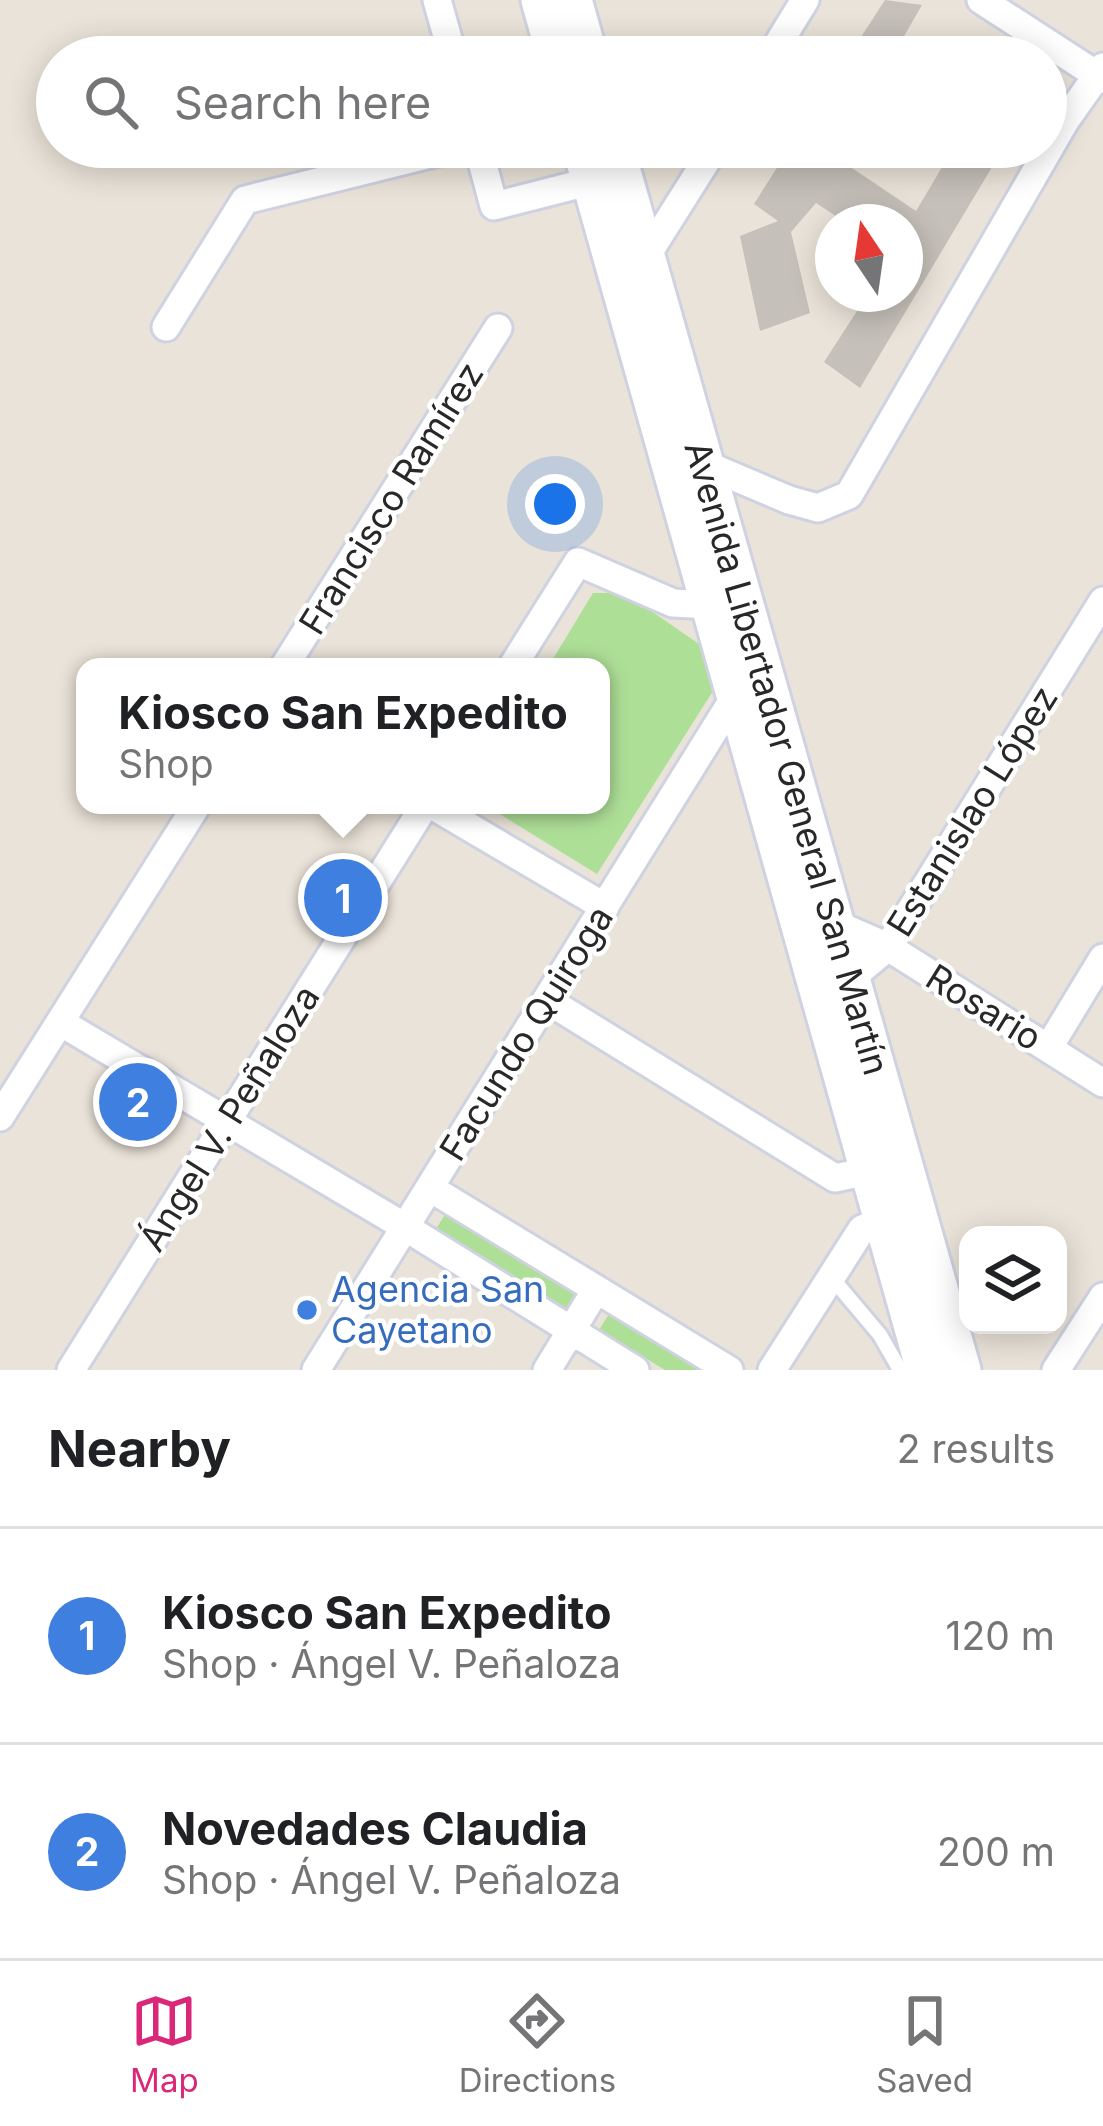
<!DOCTYPE html>
<meta charset="utf-8">
<style>
body{margin:0;font-family:Inter,sans-serif;background:#f2f2f2;color:#202124}
.controls{position:absolute;right:36px;bottom:36px;display:grid;overflow:hidden;border-radius:24px;box-shadow:0 6px 30px #0003}
.controls button{width:108px;height:108px;display:grid;place-items:center;padding:0;border:0;border-bottom:3px solid #e0e0e0;background:#fff;color:#202124;font:60px sans-serif}
.compass{position:absolute;left:815px;top:204px;width:108px;height:108px;border-radius:50%;background:#fff;box-shadow:0 6px 30px #0003;rotate:347deg}
.you{position:absolute;left:555px;top:504px;width:42px;height:42px;margin:-30px;border:9px solid #fff;border-radius:50%;background:#1a73e8;box-shadow:0 0 0 18px #1a73e833}
.badge{display:grid;place-items:center;width:78px;height:78px;border-radius:50%;background:#db2777;color:#fff;font-size:39px;font-weight:700}
.pin{position:absolute;translate:-50% -50%;border:6px solid #fff;box-shadow:0 3px 12px #0006}
.popup{position:absolute;left:76px;top:658px;width:534px;height:156px;box-sizing:border-box;display:grid;place-content:center;border-radius:24px;background:#fff;filter:drop-shadow(0 3px 9px #0005);font-size:39px;white-space:nowrap;color:#757577}
.popup b{font-size:45px;color:#202124}
.popup::after{content:'';position:absolute;left:50%;top:100%;margin-left:-24px;border:24px solid transparent;border-top-color:#fff}
.list{margin:0;padding:0;list-style:none}
h2{display:flex;justify-content:space-between;align-items:center;height:156px;margin:0;padding:0 48px;font-size:51px}
h2 small{font-size:39px;font-weight:400;color:#757577}
.list li{display:grid;grid-template-columns:78px 1fr auto;gap:36px;align-items:center;box-sizing:border-box;height:216px;padding:0 48px;border-top:3px solid #e0e0e0}
.list b{display:block;font-size:45px;white-space:nowrap}
.list p{margin:0;font-size:39px;white-space:nowrap;color:#757577}
.list em{font-size:39px;font-style:normal;color:#757577}
.icon{flex:none;width:66px;height:66px;fill:none;stroke:currentColor;stroke-width:2;stroke-linecap:round;stroke-linejoin:round}
.map{position:relative;flex:none;width:1103px;height:1370px;overflow:hidden}
.search{position:absolute;background:#fff;box-shadow:0 6px 30px #0003;left:36px;right:36px;top:36px;height:132px;display:flex;align-items:center;gap:30px;box-sizing:border-box;padding:0 42px;border-radius:66px;color:#757577;font-size:45px}
.sheet{height:588px;background:#fff}
nav{display:flex;justify-content:space-around;align-items:center;box-sizing:border-box;height:168px;border-top:3px solid #e0e0e0;background:#fff;font-size:33px;color:#757577}
nav a{display:grid;justify-items:center;gap:6px}
nav .on{color:#db2777}
.map>svg:first-child{display:block}
.green{fill:#aedf97}
.building{fill:#c5c0b9}
.lines{fill:none;stroke-linecap:round;stroke-linejoin:round}
.service-casing{stroke:#cfd2e0;stroke-width:20}
.minor-casing{stroke:#cfd2e0;stroke-width:33}
.secondary-casing{stroke:#cfd2e0;stroke-width:45}
.service{stroke:#fff;stroke-width:14}
.minor{stroke:#fff;stroke-width:27}
.secondary{stroke:#fff;stroke-width:39}
.shop-dot{fill:#3f7fe0;stroke:#fff;stroke-width:4.5}
.labels{text-anchor:middle;dominant-baseline:central;stroke-width:9;stroke-linejoin:round;paint-order:stroke}
.street-label{font-size:36px;fill:#282828;stroke:#fff}
.shop-label{font-size:36px;fill:#366cbe;stroke:#fff;text-anchor:start}
</style>
<div class="map">
<svg width="1103" height="1370" viewBox="0 0 1103 1370">
<rect width="100%" height="100%" fill="#eae3d9"/>
<path class="green" d="M593,593H625L699,644L713,691L597,874L485,805H601V667H548Z
M446,1213L580,1295L571,1311L436,1229Z
M609,1314L702,1370H665L599,1330Z"/>
<path class="building" d="M885,0L922,5L892,57H848Z
M790,147H839L834,156L916,211L954,147H1004L860,388L824,362L868,294H905V222H845L816,203L791,232L810,313L760,331L740,236L778,221L754,204Z"/>
<g class="lines">
<defs>
<path id="service" d="M832,1278L880,1335L900,1370"/>
<path id="minor" d="M437,0L453,57
M981,0L1103,79
M770,57L805,0
M478,147L494,206L592,181
M637,262L645,258L715,147
M166,327L245,200L459,147
M704,464L789,500L818,508L849,495L1065,121L1103,67
M284,667L498,328
M512,667L578,562L673,603L711,605
M432,805L605,907
M828,921L888,947L1103,1083
M839,988L888,947L1103,601
M547,1000L835,1178L887,1167
M60,1022L405,1227L635,1370
M1049,1047L1103,958
M0,1117L197,805
M430,1188L729,1370
M71,1370L425,805
M316,1370L736,695
M547,1370L596,1290
M772,1370L862,1229L898,1216
M1056,1370L1103,1297"/>
<path id="secondary" d="M541,0L557,57
M572,0L588,57
M582,147L926,1370
M614,147L961,1370"/>
</defs>
<use href="#service" class="service-casing"/>
<use href="#minor" class="minor-casing"/>
<use href="#secondary" class="secondary-casing"/>
<use href="#service" class="service"/>
<use href="#minor" class="minor"/>
<use href="#secondary" class="secondary"/>
</g>
<circle class="shop-dot" cx="307" cy="1310" r="12"/>
<g class="labels">
<g class="street-label">
<text transform="translate(391 498) rotate(-58)">Francisco Ramírez</text>
<text transform="translate(787 758) rotate(74)">Avenida Libertador General San Martín</text>
<text transform="translate(972 811) rotate(-58)">Estanislao López</text>
<text transform="translate(984 1007) rotate(32)">Rosario</text>
<text transform="translate(526 1033) rotate(-58)">Facundo Quiroga</text>
<text transform="translate(229 1118) rotate(-58)">Ángel V. Peñaloza</text>
</g>
<g class="shop-label">
<text x="331" y="1289">Agencia San<tspan x="331" dy="41">Cayetano</tspan></text>
</g>
</g>
</svg>
<div class="controls">
<button><svg class="icon" aria-label="layers" viewBox="0 0 24 24"><path d="M12 4l9 5-9 5-9-5zM3 14l9 5 9-5"/></svg></button>
</div>
<svg class="compass" viewBox="-18 -18 36 36"><path d="M0-13l5 13h-10z" fill="#e53935"/><path d="M0 13l5-13h-10z" fill="#757577"/></svg>
<div class="you"></div>
<div class="pin badge" style="left:343px;top:898px;background:#3f7fe0">1</div>
<div class="popup"><b>Kiosco San Expedito</b>Shop</div>
<div class="pin badge" style="left:138px;top:1102px;background:#3f7fe0">2</div>
<div class="search"><svg class="icon" aria-label="search" viewBox="0 0 24 24"><circle cx="10" cy="10" r="6"/><path d="M15 15l6 6"/></svg>Search here</div>
</div>
<section class="sheet">
<h2>Nearby<small>2 results</small></h2>
<ul class="list">
<li><span class="badge" style="background:#3f7fe0">1</span><div><b>Kiosco San Expedito</b><p>Shop · Ángel V. Peñaloza</p></div><em>120 m</em></li>
<li><span class="badge" style="background:#3f7fe0">2</span><div><b>Novedades Claudia</b><p>Shop · Ángel V. Peñaloza</p></div><em>200 m</em></li>
</ul>
</section>
<nav>
<a class="on"><svg class="icon" aria-label="map" viewBox="0 0 24 24"><path d="M3 6l6-2 6 2 6-2v14l-6 2-6-2-6 2zM9 4v14M15 6v14"/></svg>Map</a>
<a><svg class="icon" aria-label="directions" viewBox="0 0 24 24"><path d="M12 3l9 9-9 9-9-9zM9 14v-3h6M13 9l2 2-2 2"/></svg>Directions</a>
<a><svg class="icon" aria-label="saved" viewBox="0 0 24 24"><path d="M7 4h10v16l-5-4-5 4z"/></svg>Saved</a>
</nav>
